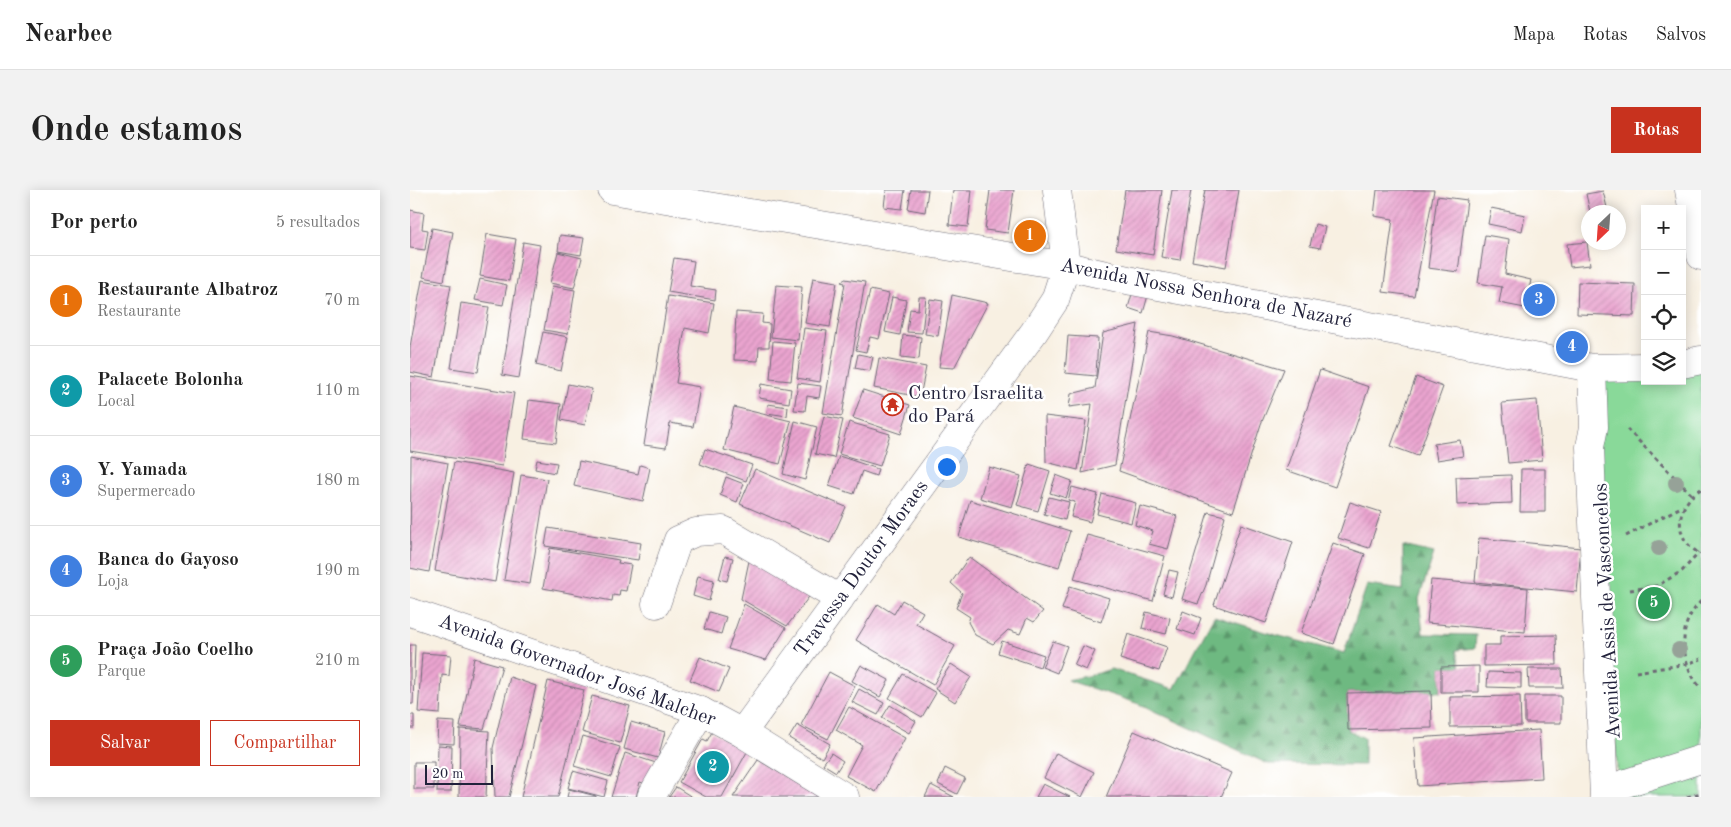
<!DOCTYPE html>
<html lang="pt">
<meta charset="utf-8">
<style>
body{margin:0;font-family:"Old Standard TT",serif;background:#f2f2f2;color:#222}
.controls{position:absolute;right:15px;top:15px;display:grid;overflow:hidden;border-radius:0px;box-shadow:0 2px 12px #0003}
.controls button{width:45px;height:45px;display:grid;place-items:center;padding:0;border:0;border-bottom:1px solid #e0e0e0;background:#fff;color:#222;font:25px sans-serif}
.compass{position:absolute;left:1171px;top:15px;width:45px;height:45px;border-radius:50%;background:#fff;box-shadow:0 2px 12px #0003;rotate:205deg}
.scale{position:absolute;left:15px;bottom:12px;width:68px;box-sizing:border-box;padding-left:5px;border:2px solid #22223b;border-top:0;font-size:14px;line-height:18px;white-space:nowrap;color:#22223b;-webkit-text-stroke:4px #fff;paint-order:stroke}
.you{position:absolute;left:536px;top:276px;width:18px;height:18px;margin:-12px;border:4px solid #fff;border-radius:50%;background:#1a73e8;box-shadow:0 0 0 8px #1a73e833}
.badge{display:grid;place-items:center;width:32px;height:32px;border-radius:50%;background:#c8321e;color:#fff;font-size:16px;font-weight:700}
.pin{position:absolute;translate:-50% -50%;border:2px solid #fff;box-shadow:0 1px 5px #0006}
.list{margin:0;padding:0;list-style:none}
h2{display:flex;justify-content:space-between;align-items:center;height:65px;margin:0;padding:0 20px;font-size:21px}
h2 small{font-size:16px;font-weight:400;color:#767676}
.list li{display:grid;grid-template-columns:32px 1fr auto;gap:15px;align-items:center;box-sizing:border-box;height:90px;padding:0 20px;border-top:1px solid #e0e0e0}
.list b{display:block;font-size:19px;white-space:nowrap}
.list p{margin:0;font-size:16px;white-space:nowrap;color:#767676}
.list em{font-size:16px;font-style:normal;color:#767676}
.actions{display:flex;gap:10px;padding:15px 20px}
.actions a{flex:1;padding:11px 0;border:1px solid #c8321e;border-radius:0px;text-align:center;font-size:18px;color:#c8321e}
.actions .main{background:#c8321e;color:#fff}
.icon{flex:none;width:28px;height:28px;fill:none;stroke:currentColor;stroke-width:2;stroke-linecap:round;stroke-linejoin:round}
.map{position:relative;flex:none;width:1291px;height:607px;overflow:hidden;border-radius:0px}
header{display:flex;align-items:center;gap:30px;box-sizing:border-box;height:70px;padding:0 25px;background:#fff;border-bottom:1px solid #e0e0e0}
header strong{font-size:24px}
nav{display:flex;gap:28px;margin-inline-start:auto;font-size:18px}
.intro{display:flex;align-items:center;justify-content:space-between;box-sizing:border-box;height:120px;padding:0 30px}
h1{margin:0;font-size:35px}
.button{padding:12px 22px;border-radius:0px;background:#c8321e;color:#fff;font-size:18px;font-weight:700}
main{display:flex;gap:30px;padding:0 30px}
aside{flex:1;background:#fff;border-radius:0px;box-shadow:0 2px 12px #0003}
.map>svg:first-child{display:block}
.forest{fill:url(#forest-firs);stroke:#486e5e}
.park{fill:#89d999;stroke:#567e6a}
.building{fill:url(#building-hatch)}
.lines{fill:none;stroke-linecap:round;stroke-linejoin:round}
.minor-casing{stroke:#6d6a75;stroke-width:29}
.major-casing{stroke:#6d6a75;stroke-width:29}
.path{stroke:#6d6a75;stroke-width:3;stroke-dasharray:4 4;stroke-linecap:butt}
.minor{stroke:#fff;stroke-width:28}
.major{stroke:#fff;stroke-width:28}
.tree{fill:#96a298}
.labels{text-anchor:middle;dominant-baseline:central;stroke-width:5;stroke-linejoin:round;paint-order:stroke}
.street-label{font-size:20px;fill:#22223b;stroke:#fff}
.poi-label{font-size:20px;fill:#22223b;stroke:#fff;text-anchor:start}
</style>
<header>
<strong>Nearbee</strong>
<nav><a>Mapa</a><a>Rotas</a><a>Salvos</a></nav>
</header>
<div class="intro"><h1>Onde estamos</h1><a class="button">Rotas</a></div>
<main>
<aside>
<h2>Por perto<small>5 resultados</small></h2>
<ul class="list">
<li><span class="badge" style="background:#e8710a">1</span><div><b>Restaurante Albatroz</b><p>Restaurante</p></div><em>70 m</em></li>
<li><span class="badge" style="background:#0f9aa8">2</span><div><b>Palacete Bolonha</b><p>Local</p></div><em>110 m</em></li>
<li><span class="badge" style="background:#3f7fe0">3</span><div><b>Y. Yamada</b><p>Supermercado</p></div><em>180 m</em></li>
<li><span class="badge" style="background:#3f7fe0">4</span><div><b>Banca do Gayoso</b><p>Loja</p></div><em>190 m</em></li>
<li><span class="badge" style="background:#2e9e5b">5</span><div><b>Praça João Coelho</b><p>Parque</p></div><em>210 m</em></li>
</ul>
<div class="actions"><a class="main">Salvar</a><a>Compartilhar</a></div>
</aside>
<div class="map">
<svg width="1291" height="607" viewBox="0 0 1291 607">
<defs>
<pattern id="forest-firs" width="22" height="20" patternUnits="userSpaceOnUse" patternTransform="scale(1.25)"><rect width="22" height="20" fill="#6eb981"/><path d="M5 1l3.5 6h-7zM16 11l3.5 6h-7z" fill="#5a966b"/></pattern>
<pattern id="building-hatch" width="6" height="6" patternUnits="userSpaceOnUse" patternTransform="scale(1.25)"><rect width="6" height="6" fill="#eaa4cf"/><path d="M-1 1l2-2M0 6l6-6M5 7l2-2" fill="none" stroke="#c88db3"/></pattern>
</defs>
<rect width="100%" height="100%" fill="#fff"/>
<filter id="ink" filterUnits="userSpaceOnUse"><feTurbulence type="fractalNoise" baseFrequency=".02" numOctaves="2"/><feDisplacementMap in="SourceGraphic" scale="10" xChannelSelector="R" yChannelSelector="G"/><feConvolveMatrix kernelMatrix="1 2 1 2 8 2 1 2 1" color-interpolation-filters="sRGB"/></filter>
<filter id="wash" filterUnits="userSpaceOnUse"><feTurbulence type="fractalNoise" baseFrequency=".0096" numOctaves="4" result="noise"/><feDisplacementMap in="SourceGraphic" scale="20" xChannelSelector="R" yChannelSelector="G"/><feGaussianBlur stdDeviation="1.12" result="paint"/><feColorMatrix in="noise" values="0 0 0 0 0 0 0 0 0 0 0 0 0 0 0 0 0 1.4 0 .05"/><feComposite in="paint" operator="in"/></filter>
<g filter="url(#wash)">
<rect width="100%" height="100%" fill="#f8f0e2"/>
<path class="forest" d="M993,356L1024,363L1009,409L1013,444L1066,445L1065,458L1046,460L1050,477H1031V502L1021,501L937,503L938,540L954,548V575L858,574L729,514L657,490L682,485L701,479L764,499L804,426L862,444L934,463L957,395L993,400Z"/>
<path class="park" d="M1291,170V607H1209L1182,178L1235,177V191H1272V174Z"/>
<g id="blocks">
<path class="building" d="M476,0H495L492,19L474,17Z
M501,0H518L515,22L498,19Z
M543,0H562L558,37L539,35Z
M580,0H604L598,43L575,40Z
M715,0H752L743,65L706,59Z
M762,0H781L770,70L751,67Z
M795,0H829L816,77L782,71Z
M967,0H1024L1004,106L973,102L983,29L964,26Z
M1193,1L1198,22H1180L1176,4Z
M1027,6L1057,10L1048,82L1018,78Z
M1081,18L1115,25L1112,41L1078,34Z
M0,20L14,23L12,39L18,40L15,60L0,58Z
M905,34L915,37L910,58L900,56Z
M22,38L43,42L34,91L13,87Z
M77,44L106,49L99,91L70,86Z
M150,45L174,48L171,65L148,61Z
M1075,45L1099,49L1095,84L1121,90L1115,118L1089,113L1092,97L1068,93Z
M113,52L130,55L109,188L92,185Z
M1177,52L1180,75L1160,77L1157,54Z
M148,62L172,68L164,98L140,93Z
M264,68L284,71L280,96L306,100L305,110L258,102Z
M403,88L427,92L420,137L395,133Z
M70,89L97,95L93,115L65,110Z
M435,89L455,92L432,226L413,223L435,93L431,92Z
M12,90L41,95L24,187L0,182V157Z
M1168,92L1225,94L1224,126L1167,124Z
M366,95L392,97L388,150L361,147Z
M142,96L165,100L158,144L134,140Z
M724,97L739,102L733,123L718,118Z
M460,100L479,104L469,149L460,147L456,162L446,160Z
M542,105L578,113L544,178L529,177Z
M258,106L304,113L299,143L275,138L266,193L290,197L283,237L260,233L256,258L234,255Z
M482,107L496,110L490,145L475,142Z
M509,107H516L512,143L497,142L500,119L508,120Z
M520,109L533,111L528,146L515,144Z
M51,113L79,117L68,182L41,178Z
M326,122L353,124L352,133L360,134L359,157H349L348,171L324,170Z
M728,134L705,275L672,283L682,214L659,217L661,204L685,198L693,143Z
M394,138L417,141L410,192L387,188Z
M133,142L158,147L151,181L126,175Z
M739,142L763,146L874,179L851,234L823,322L709,281Z
M493,145L511,147L509,169L491,167Z
M658,146L688,148L686,186L655,183Z
M363,151L385,153L381,191L360,189Z
M448,164L463,167L460,181L445,178Z
M469,168L516,177L510,207L464,198Z
M910,180L959,197L925,297L876,280Z
M0,186L104,203L92,276L0,261Z
M1006,187L1033,197L1008,266L981,256Z
M388,193L411,196L409,208L397,206L395,221L384,220Z
M158,194L182,199L175,235L151,230Z
M351,194L381,199L379,213L349,208Z
M453,200L500,215L491,244L443,228Z
M119,210L151,214L146,253L114,249Z
M1127,210L1132,270L1098,273L1092,213Z
M358,214L378,217L377,226L357,223Z
M324,217L381,231L370,274L314,260Z
M414,226L433,230L424,268L405,264Z
M635,226L676,231L668,280L636,272Z
M385,231L407,237L395,290L373,284Z
M439,232L480,244L470,276L429,264Z
M1050,250L1053,266L1027,270L1024,254Z
M295,259L342,275L336,291L290,274Z
M1,266L38,273L19,382L0,378Z
M429,266L468,279L466,286L452,281L444,304L419,296Z
M127,270L147,273L145,283L125,279Z
M169,271L228,284L230,275L240,278L233,311L164,296Z
M44,272L104,283L85,392L25,381Z
M619,274L640,281L628,321L607,315Z
M579,277L611,286L602,317L570,308Z
M345,279L436,317L420,353L330,314Z
M1111,279H1135V322H1110Z
M111,285L137,289L120,394L94,390Z
M646,285L662,291L656,308L640,303Z
M1101,285L1102,313L1047,315L1046,287Z
M316,287L334,294L327,312L310,305Z
M662,297L688,304L680,332L661,327L665,312L658,310Z
M692,304L726,313L721,333L687,324Z
M639,307L659,312L655,330L634,324Z
M560,310L660,341L649,377L549,347Z
M940,312L971,322L959,358L928,348Z
M730,316L767,326L758,359L739,354L743,341L725,335Z
M798,322L815,326L796,395L788,414L772,409Z
M831,334L883,352L856,433L804,415Z
M138,338L231,353L228,370L135,356Z
M677,345L755,366L743,411L664,389Z
M1069,348L1171,358L1167,402L1065,392Z
M923,353L955,364L924,454L891,443Z
M140,358L209,370L208,373L221,375L216,401L210,400L209,406L203,405L202,411L133,398Z
M315,366L323,368L317,391L309,389Z
M340,366L401,404L377,436L331,409Z
M559,367L633,421L624,432L617,428L610,444L598,440L583,454L565,445L558,432L560,427L546,418L552,403L541,393Z
M759,380L768,382L762,407L753,404Z
M288,386L304,390L299,411L283,406Z
M1021,390L1118,398L1115,442L1017,433Z
M660,396L699,408L691,432L652,419Z
M492,410L513,422L506,434L545,456L523,495L446,450L468,414L484,424Z
M334,414L376,438L356,470L318,459Z
M773,421L791,428L785,445L767,439Z
M299,422L316,427L311,444L294,439Z
M736,422L760,428L756,444L732,438Z
M718,444L757,457L749,481L710,469Z
M1146,445L1147,475L1074,476V455H1090V446Z
M592,451L634,465L630,477L588,463Z
M643,451L657,456L647,483L632,477Z
M0,455H5L3,514H0Z
M673,456L685,461L676,480L664,475Z
M12,463L41,465L39,486L32,485L30,524L8,522Z
M290,467L319,479L309,502L280,490Z
M64,468L92,476L74,539L50,537Z
M541,474L561,487L545,512L525,499Z
M451,475L479,490L470,507L442,491Z
M1069,476V502H1031V477Z
M1118,479H1152L1153,498H1119Z
M419,482L445,496L418,549L391,535Z
M1078,482L1111,483V498L1077,497Z
M493,484L526,503L512,527L479,508Z
M100,487L126,496L99,607H85L83,558Z
M138,491L174,500L148,607H111Z
M449,499L474,513L468,525L442,512Z
M1021,501L1022,538L938,540L937,503Z
M182,506L220,516L210,553L172,542Z
M1110,506L1111,536L1040,537V507Z
M1115,506H1151V533H1115Z
M480,515L506,531L499,543L472,528Z
M439,517L495,548L466,602L436,586L452,555L426,540Z
M0,525H4V538H0Z
M28,531L45,532L44,554L27,553Z
M221,532L255,542L248,568L214,559Z
M387,535L420,554L412,568L379,548Z
M50,539L79,541L76,607H49Z
M1129,540L1132,588L1008,596L1004,548Z
M724,541L822,583L811,607H696Z
M302,542L337,562L312,607H296L269,592L293,549L297,551Z
M173,546L210,557L201,587L164,576Z
M28,555L42,556L41,602H27Z
M215,563L246,573L239,595L230,592L226,607H201Z
M421,563L433,571L426,582L413,574Z
M646,563L684,582L672,607L634,588Z
M348,570L409,607H323Z
M4,572H24V599H4Z
M535,578L555,588L547,604L528,594Z
M163,581L198,591L194,607L158,598Z
M633,594L660,607H626Z
M521,595L544,607H515Z
M266,597L282,607H259Z
M159,599L186,606V607H157Z"/>
</g>
</g>
<g filter="url(#ink)">
<use href="#blocks" fill-opacity="0" stroke="#6d6a75" stroke-width="1"/>
<g class="lines">
<defs>
<path id="minor" d="M246,414L268,350L286,342L313,340L430,409
M332,543L624,142L645,110L656,76L647,0
M1207,596L1291,569
M241,607L291,521"/>
<path id="major" d="M202,0L656,76L722,91L1182,178L1235,177
M1279,0L1291,66
M1272,174L1291,170
M1182,178L1184,237L1180,257L1194,607
M0,422L291,521L332,543L435,607"/>
</defs>
<use href="#minor" class="minor-casing"/>
<use href="#major" class="major-casing"/>
<path class="path" d="M1217,239L1282,305
M1291,299C1265,315 1262,350 1291,364
M1216,346L1273,316
M1220,400L1247,396L1272,381L1289,363
M1291,411C1288,415 1284,419 1281,424C1268,445 1274,480 1291,498
M1226,482L1277,474L1291,469
M1277,607L1291,603"/>
<use href="#minor" class="minor"/>
<use href="#major" class="major"/>
</g>
<g class="tree">
<circle cx="1266" cy="293" r="8"/>
<circle cx="1249" cy="358" r="8"/>
<circle cx="1269" cy="460" r="8"/>
</g>
</g>
<defs>
<symbol id="temple-ring" viewBox="-11 -11 22 22"><circle r="9.5" fill="#fff" stroke="#c8321e" stroke-width="1.5"/><path d="M0-6L5-2H3V0L6.5 2.5H4V6H1.5V3h-3V6H-4V2.5H-6.5L-3 0V-2H-5Z" fill="#c8321e"/></symbol>
</defs>
<g fill-rule="evenodd">
<use href="#temple-ring" x="470" y="202" width="25" height="25"/>
</g>
<g class="labels">
<g class="street-label">
<text transform="translate(796 104) rotate(11)">Avenida Nossa Senhora de Nazaré</text>
<text transform="translate(452 379) rotate(-54)">Travessa Doutor Moraes</text>
<text transform="translate(1198 421) rotate(-93)">Avenida Assis de Vasconcelos</text>
<text transform="translate(167 481) rotate(20)">Avenida Governador José Malcher</text>
</g>
<g class="poi-label">
<text x="498" y="204">Centro Israelita<tspan x="498" dy="23">do Pará</tspan></text>
</g>
</g>
</svg>
<div class="controls">
<button>+</button>
<button>−</button>
<button><svg class="icon" aria-label="locate" viewBox="0 0 24 24"><circle cx="12" cy="12" r="6"/><path d="M12 2v4M12 18v4M2 12h4M18 12h4"/></svg></button>
<button><svg class="icon" aria-label="layers" viewBox="0 0 24 24"><path d="M12 4l9 5-9 5-9-5zM3 14l9 5 9-5"/></svg></button>
</div>
<svg class="compass" viewBox="-18 -18 36 36"><path d="M0-13l5 13h-10z" fill="#e53935"/><path d="M0 13l5-13h-10z" fill="#767676"/></svg>
<div class="scale">20 m</div>
<div class="you"></div>
<div class="pin badge" style="left:620px;top:46px;background:#e8710a">1</div>
<div class="pin badge" style="left:303px;top:577px;background:#0f9aa8">2</div>
<div class="pin badge" style="left:1129px;top:110px;background:#3f7fe0">3</div>
<div class="pin badge" style="left:1162px;top:157px;background:#3f7fe0">4</div>
<div class="pin badge" style="left:1244px;top:413px;background:#2e9e5b">5</div>
</div>
</main>
